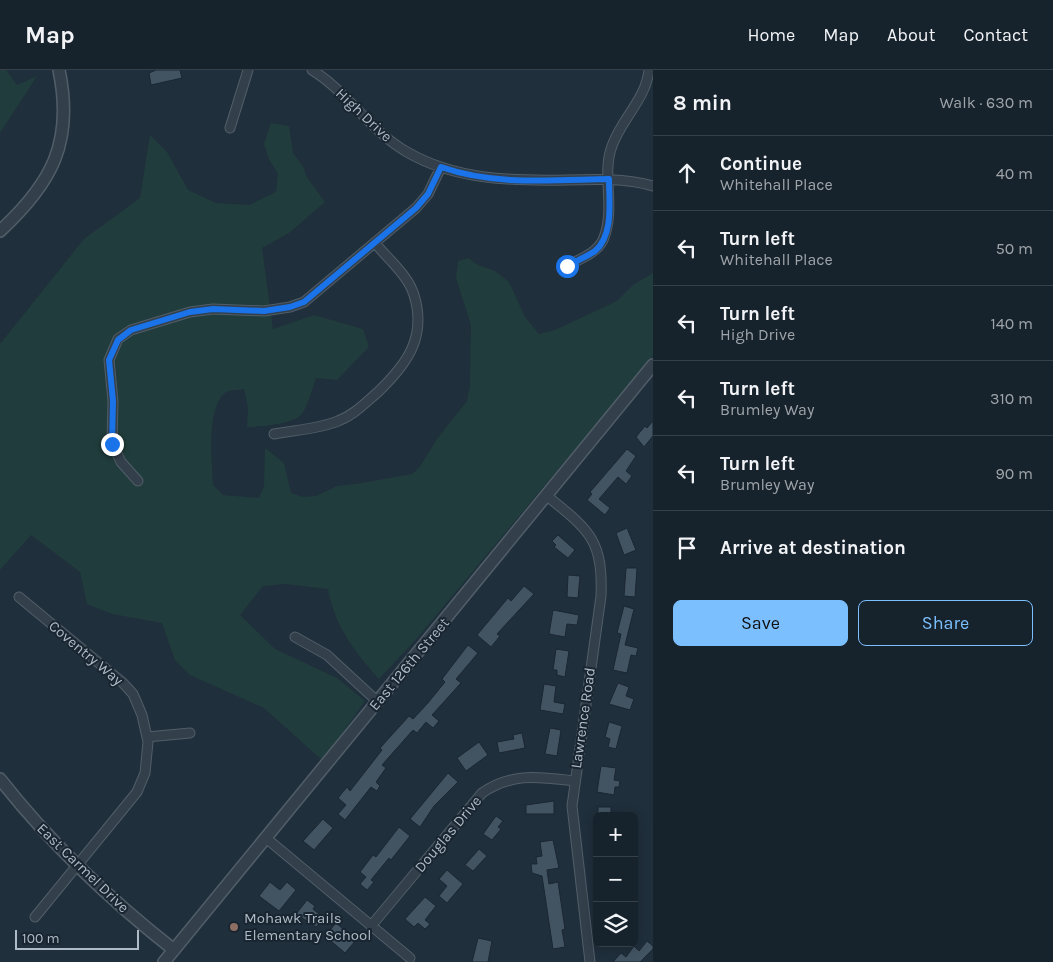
<!DOCTYPE html>
<meta charset="utf-8">
<style>
body{margin:0;font-family:Karla,sans-serif;background:#242f38;color:#f1f3f6}
.controls{position:absolute;right:15px;bottom:15px;display:grid;overflow:hidden;border-radius:8px;box-shadow:0 2px 12px #0003}
.controls button{width:45px;height:45px;display:grid;place-items:center;padding:0;border:0;border-bottom:1px solid #364048;background:#17232c;color:#f1f3f6;font:25px sans-serif}
.scale{position:absolute;left:15px;bottom:12px;width:124px;box-sizing:border-box;padding-left:5px;border:2px solid #aebbc7;border-top:0;font-size:14px;line-height:18px;white-space:nowrap;color:#aebbc7;-webkit-text-stroke:4px #192530;paint-order:stroke}
.stop{position:absolute;width:15px;height:15px;margin:-11px;border:4px solid #1a73e8;border-radius:50%;background:#fff}
.stop.end{background:#1a73e8;border-color:#fff;box-shadow:0 1px 5px #0008}
.list{margin:0;padding:0;list-style:none}
h2{display:flex;justify-content:space-between;align-items:center;height:65px;margin:0;padding:0 20px;font-size:21px}
h2 small{font-size:16px;font-weight:400;color:#9ea4a9}
.list li{display:grid;grid-template-columns:32px 1fr auto;gap:15px;align-items:center;box-sizing:border-box;height:75px;padding:0 20px;border-top:1px solid #364048}
.list b{display:block;font-size:19px;white-space:nowrap}
.list p{margin:0;font-size:16px;white-space:nowrap;color:#9ea4a9}
.list em{font-size:16px;font-style:normal;color:#9ea4a9}
.actions{display:flex;gap:10px;padding:15px 20px}
.actions a{flex:1;padding:11px 0;border:1px solid #7bbfff;border-radius:8px;text-align:center;font-size:18px;color:#7bbfff}
.actions .main{background:#7bbfff;color:#111}
.icon{flex:none;width:28px;height:28px;fill:none;stroke:currentColor;stroke-width:2;stroke-linecap:round;stroke-linejoin:round}
.map{position:relative;flex:none;width:653px;height:892px;overflow:hidden}
header{display:flex;align-items:center;gap:30px;box-sizing:border-box;height:70px;padding:0 25px;background:#17232c;border-bottom:1px solid #364048}
header strong{font-size:24px}
nav{display:flex;gap:28px;margin-inline-start:auto;font-size:18px}
main{display:flex}
aside{flex:1;background:#17232c}
.map>svg:first-child{display:block}
.green{fill:#213c3c}
.building{fill:#425462;stroke:#1b2732}
.lines{fill:none;stroke-linecap:round;stroke-linejoin:round}
.minor-casing{stroke:#515e69;stroke-width:11}
.tertiary-casing{stroke:#515e69;stroke-width:14}
.minor{stroke:#33404b;stroke-width:9}
.tertiary{stroke:#33404b;stroke-width:11}
.route{stroke:#1a73e8;stroke-width:6}
.education-dot{fill:#8d6e63;stroke:#192530;stroke-width:2}
.labels{text-anchor:middle;dominant-baseline:central;stroke-width:4;stroke-linejoin:round;paint-order:stroke}
.street-label{font-size:15px;fill:#aebbc7;stroke:#192530}
.poi-label{font-size:15px;fill:#aebbc7;stroke:#192530;text-anchor:start}
</style>
<header>
<strong>Map</strong>
<nav><a>Home</a><a>Map</a><a>About</a><a>Contact</a></nav>
</header>
<main>
<div class="map">
<svg width="653" height="892" viewBox="0 0 653 892">
<rect width="100%" height="100%" fill="#1f2f3b"/>
<path class="green" d="M0,0H6L17,15L37,6L0,63Z
M271,53L289,56L293,83L304,98L306,106L325,132L289,163L262,178L273,259L314,245L363,259L369,277L337,310L316,308C313,317 307,339 301,345C292,354 260,357 247,357L248,338L244,319C238,320 229,320 225,323C206,338 212,393 213,415L223,425L259,428L264,416L265,378L284,393L291,423L303,427L316,426L337,416L356,414L412,404L419,398L437,369L467,331L470,315L471,255L456,208L458,191L468,188L478,195L495,201L509,212L525,247L539,264L555,260L617,231L633,215L653,203V286L418,567L379,609C355,582 334,555 328,519L286,514L263,516L240,545L275,579L337,608L365,631L323,691L264,638L190,605L175,590L162,553L112,544L87,534L80,502L31,465L0,500V274L84,169L140,128L150,65L167,82L188,120L216,133L249,135L276,122L278,104L269,89L264,74Z"/>
<path class="building" d="M156,0H180L182,8L151,15L149,3Z
M653,351V366L644,377L636,367L645,356L647,358Z
M627,379L636,386L626,401L632,406L626,414L618,407L599,429L610,438L605,445L587,430L592,424L590,422Z
M627,458L636,480L624,485L616,463Z
M558,465L575,480L568,488L554,477L556,475L552,471Z
M626,498H637L635,527L624,526Z
M568,505L580,506L578,528L567,527Z
M524,516L534,524L497,564L500,566L491,577L477,565L508,528L511,531Z
M624,536L634,539L625,575L638,578L636,586L631,585L627,603L613,600L621,564L617,563Z
M553,540L579,545L577,555L567,554L565,567L549,564Z
M468,575L478,583L456,609L461,613L432,645L439,651L433,658L426,652L417,663L413,660L382,695L386,698L376,712L380,716L377,721L371,717L345,750L338,744L346,735L338,728L347,717L350,721L382,680L380,678L409,646L413,649L427,634L445,612L442,609Z
M556,579L569,581L565,607L557,605V600H553Z
M618,613L629,617L626,626L634,629L630,640L609,634Z
M544,614L556,616L554,632L565,634L563,644L540,640Z
M609,652L622,656L616,679L608,677L610,669L605,667Z
M550,658L561,660L557,686L545,684Z
M522,663L525,678L499,683L497,672L514,669L513,665Z
M479,672L488,685L466,701L457,688Z
M601,696L616,698L614,710L620,711L619,717H615L614,725L597,722Z
M448,703L458,712L434,736L420,757L410,749Z
M554,731V744H526V735Z
M598,737H611V746H598Z
M496,746L503,751L498,757L501,759L492,770L483,764Z
M323,749L333,758L314,780L303,771Z
M399,757L410,766L391,790L389,788L371,810L374,812L367,820L360,814L366,807L360,802L373,785L376,787Z
M553,770L559,798L547,800L549,814L558,812L565,859L562,860L565,877L553,879L542,806L532,803L531,794H537L536,787L542,786L540,772Z
M479,779L487,786L473,801L465,795Z
M447,800L463,814L447,833L439,826L447,816L439,809Z
M270,812L280,820L287,812L296,820L279,841L259,826Z
M425,827L436,836L425,850L430,854L425,859L418,853L414,857L405,849Z
M307,830L315,836L313,839L324,848L316,857L296,844Z
M336,853L356,870L345,883L325,866Z
M478,868L492,871L488,892H472Z
M647,871L653,876V879L640,892H613L621,883L626,887L634,876L639,881Z"/>
<g class="lines">
<defs>
<path id="minor" d="M312,0C348,22 370,61 407,82C455,110 512,111 566,110C595,109 625,108 653,116
M230,58L248,0
M567,196C579,189 596,184 603,170C616,140 602,106 611,79C619,51 646,30 649,0
M274,364C295,360 319,359 338,351C354,345 365,333 378,322C407,294 427,267 414,225C408,205 388,189 375,173
M138,411L121,392L112,373L113,331L109,290L118,269L131,260L190,242L213,239L264,241L290,237L304,232L416,138L428,124L441,97
M547,426C589,460 603,469 601,526L572,736L590,892
M19,527L123,613L133,624L142,645L148,672L145,703L137,722L35,847
M295,567L327,585L378,632
M147,667L190,663
M266,768L410,888
M371,856L482,723C513,702 539,707 575,711"/>
<path id="tertiary" d="M0,161C52,113 74,72 59,0
M0,709C51,774 109,829 174,880
M164,892L653,295"/>
</defs>
<use href="#minor" class="minor-casing"/>
<use href="#tertiary" class="tertiary-casing"/>
<use href="#minor" class="minor"/>
<use href="#tertiary" class="tertiary"/>
</g>
<g class="lines">
<path class="route" d="M112,374L113,331L109,290L118,270L131,260L190,242L213,239L264,241L290,237L304,232L416,138L428,124L441,97C495,116 553,110 609,109C609,131 614,165 595,181C587,187 575,191 567,196"/>
</g>
<circle class="education-dot" cx="234" cy="857" r="5"/>
<g class="labels">
<g class="street-label">
<text transform="translate(364 45) rotate(43)">High Drive</text>
<text transform="translate(86 583) rotate(40)">Coventry Way</text>
<text transform="translate(409 594) rotate(-50)">East 126th Street</text>
<text transform="translate(583 648) rotate(-82)">Lawrence Road</text>
<text transform="translate(448 764) rotate(-50)">Douglas Drive</text>
<text transform="translate(83 798) rotate(44)">East Carmel Drive</text>
</g>
<g class="poi-label">
<text x="244" y="848">Mohawk Trails<tspan x="244" dy="17">Elementary School</tspan></text>
</g>
</g>
</svg>
<div class="controls">
<button>+</button>
<button>−</button>
<button><svg class="icon" aria-label="layers" viewBox="0 0 24 24"><path d="M12 4l9 5-9 5-9-5zM3 14l9 5 9-5"/></svg></button>
</div>
<div class="scale">100 m</div>
<div class="stop" style="left:567px;top:196px"></div>
<div class="stop end" style="left:112px;top:374px"></div>
</div>
<aside>
<h2>8 min<small>Walk · 630 m</small></h2>
<ul class="list">
<li><svg class="icon" aria-label="ahead" viewBox="0 0 24 24"><path d="M12 20V5M6 11l6-6 6 6"/></svg><div><b>Continue</b><p>Whitehall Place</p></div><em>40 m</em></li>
<li><svg class="icon" aria-label="left" viewBox="0 0 24 24"><path d="M17 20v-9H6M10 6l-5 5 5 5"/></svg><div><b>Turn left</b><p>Whitehall Place</p></div><em>50 m</em></li>
<li><svg class="icon" aria-label="left" viewBox="0 0 24 24"><path d="M17 20v-9H6M10 6l-5 5 5 5"/></svg><div><b>Turn left</b><p>High Drive</p></div><em>140 m</em></li>
<li><svg class="icon" aria-label="left" viewBox="0 0 24 24"><path d="M17 20v-9H6M10 6l-5 5 5 5"/></svg><div><b>Turn left</b><p>Brumley Way</p></div><em>310 m</em></li>
<li><svg class="icon" aria-label="left" viewBox="0 0 24 24"><path d="M17 20v-9H6M10 6l-5 5 5 5"/></svg><div><b>Turn left</b><p>Brumley Way</p></div><em>90 m</em></li>
<li><svg class="icon" aria-label="arrive" viewBox="0 0 24 24"><path d="M6 21V4h12l-3 4 3 4H6"/></svg><div><b>Arrive at destination</b></div></li>
</ul>
<div class="actions"><a class="main">Save</a><a>Share</a></div>
</aside>
</main>
